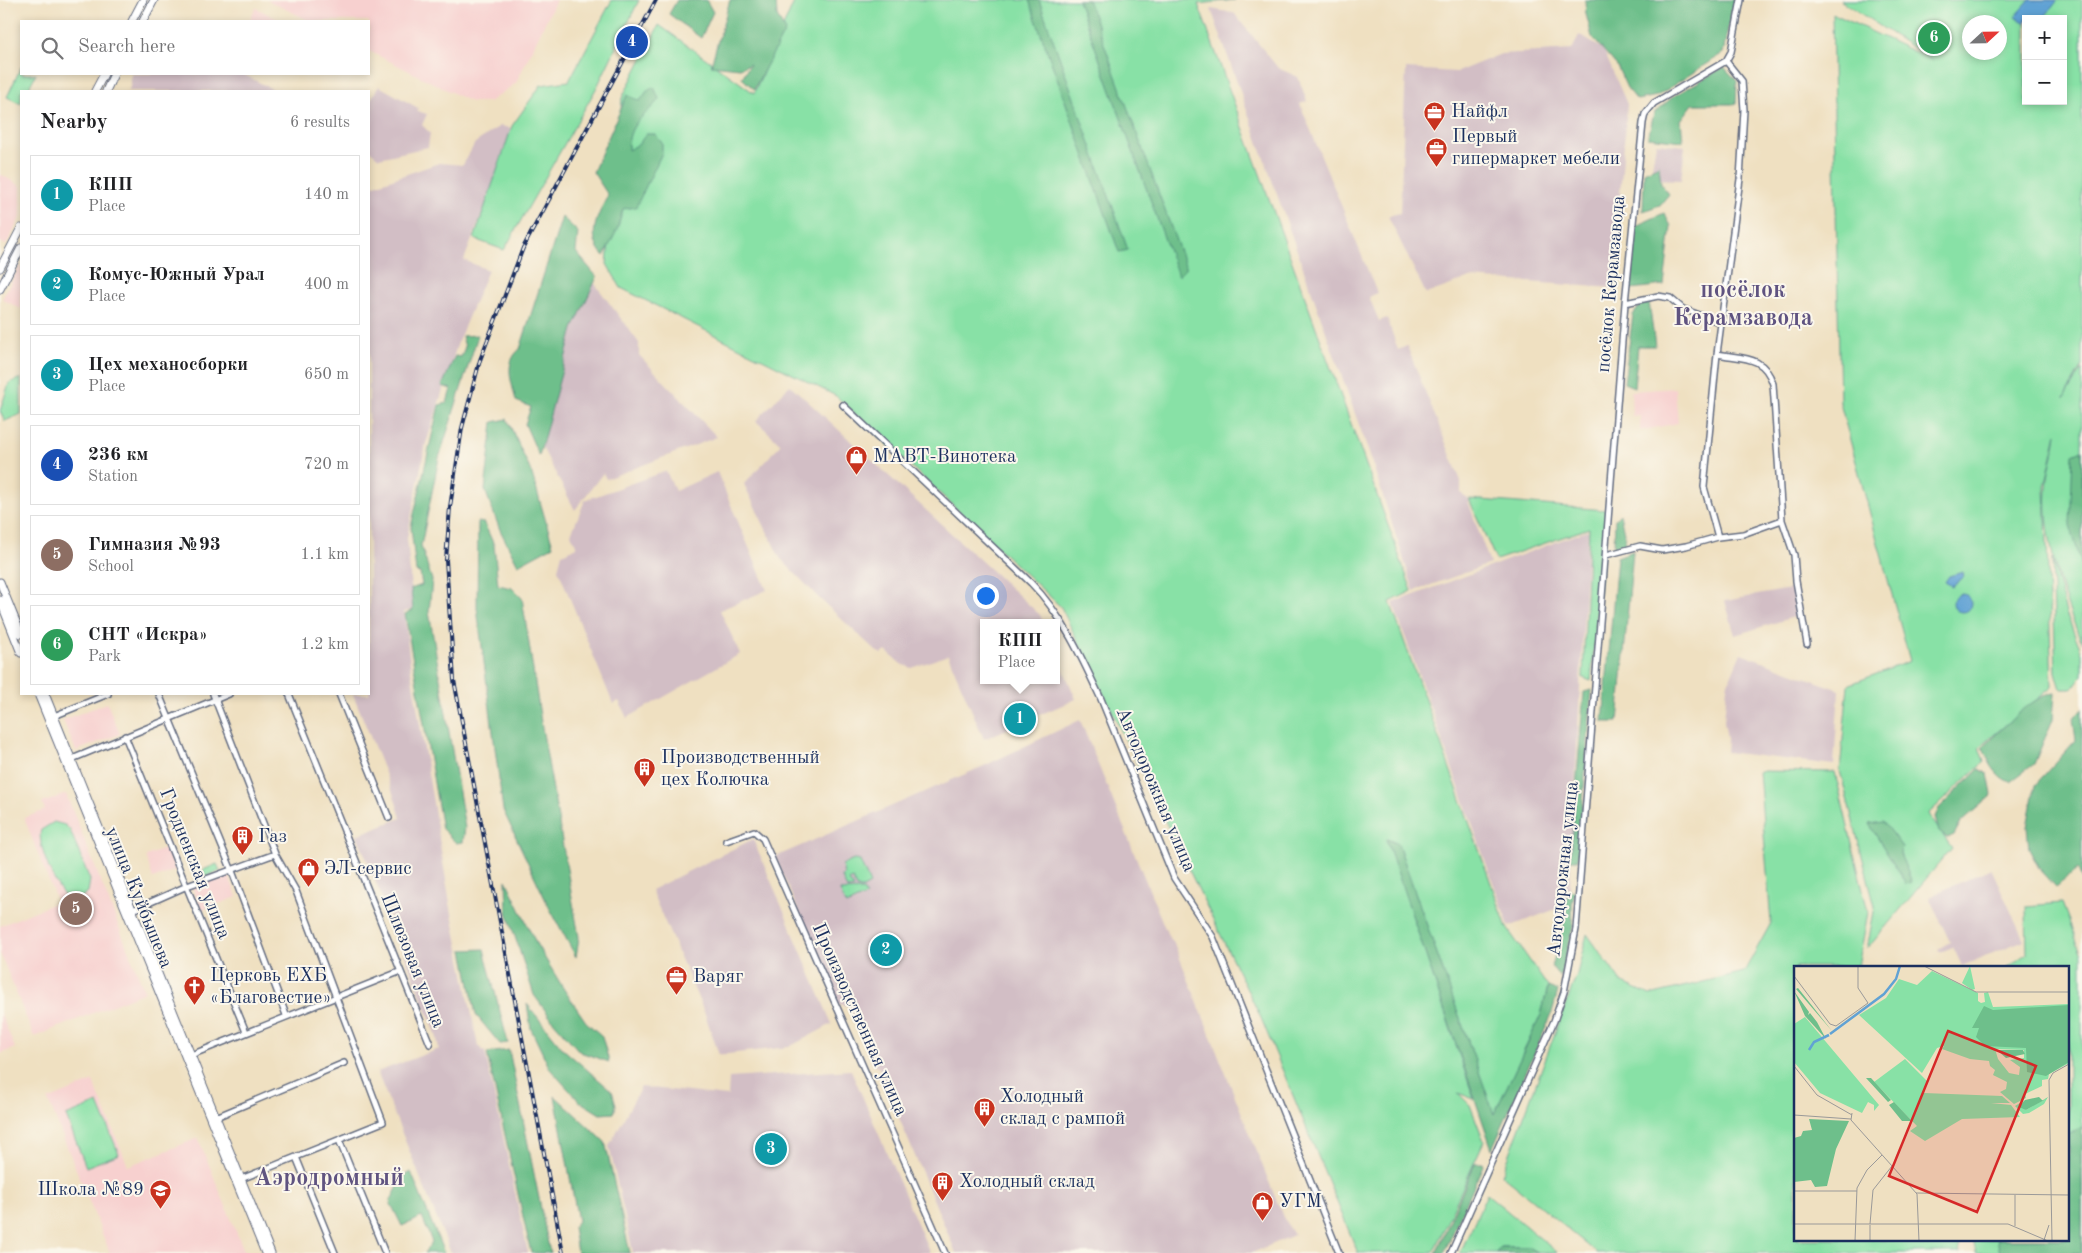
<!DOCTYPE html>
<meta charset="utf-8">
<style>
body{margin:0;font-family:"Old Standard TT",serif;background:#f2f2f2;color:#202124}
.controls{position:absolute;right:15px;top:15px;display:grid;overflow:hidden;border-radius:0px;box-shadow:0 2px 8px #0003}
.controls button{width:45px;height:45px;display:grid;place-items:center;padding:0;border:0;border-bottom:1px solid #e0e0e0;background:#fff;color:#202124;font:25px sans-serif}
.compass{position:absolute;left:1962px;top:15px;width:45px;height:45px;border-radius:50%;background:#fff;box-shadow:0 2px 8px #0003;rotate:68deg}
.you{position:absolute;left:985px;top:595px;width:18px;height:18px;margin:-12px;border:4px solid #fff;border-radius:50%;background:#1a73e8;box-shadow:0 0 0 8px #1a73e833}
.badge{display:grid;place-items:center;width:32px;height:32px;border-radius:50%;background:#b45309;color:#fff;font-size:16px;font-weight:700}
.pin{position:absolute;translate:-50% -50%;border:2px solid #fff;box-shadow:0 1px 5px #0006}
.popup{position:absolute;left:980px;top:619px;width:80px;height:65px;box-sizing:border-box;display:grid;place-content:center;border-radius:0px;background:#fff;filter:drop-shadow(0 1px 4px #0005);font-size:16px;white-space:nowrap;color:#757577}
.popup b{font-size:19px;color:#202124}
.popup::after{content:'';position:absolute;left:50%;top:100%;margin-left:-10px;border:10px solid transparent;border-top-color:#fff}
.list{margin:0;padding:0;list-style:none}
h2{display:flex;justify-content:space-between;align-items:center;height:65px;margin:0;padding:0 20px;font-size:21px}
h2 small{font-size:16px;font-weight:400;color:#757577}
.list li{display:grid;grid-template-columns:32px 1fr auto;gap:15px;align-items:center;box-sizing:border-box;height:80px;margin:0 10px 10px;padding:0 10px;border:1px solid #e0e0e0;border-radius:0px}
.list b{display:block;font-size:19px;white-space:nowrap}
.list p{margin:0;font-size:16px;white-space:nowrap;color:#757577}
.list em{font-size:16px;font-style:normal;color:#757577}
.icon{flex:none;width:28px;height:28px;fill:none;stroke:currentColor;stroke-width:2;stroke-linecap:round;stroke-linejoin:round}
.map{position:relative;flex:none;width:2082px;height:1253px;overflow:hidden}
.search{position:absolute;background:#fff;box-shadow:0 2px 8px #0003;left:20px;top:20px;width:350px;height:55px;display:flex;align-items:center;gap:12px;box-sizing:border-box;padding:0 18px;border-radius:0px;color:#757577;font-size:19px}
.panel{position:absolute;background:#fff;box-shadow:0 2px 8px #0003;left:20px;top:90px;width:350px;height:605px;border-radius:0px}
.map>svg:first-child{display:block}
.built{fill:#f7d0cf}
.industrial{fill:#d2bec5}
.green{fill:#88e1a6;stroke:#528882;fill-rule:evenodd}
.forest{fill:#6ebf8b;stroke:#447774}
.water{fill:#61a2d4;stroke:#3e6899}
.lines{fill:none;stroke-linecap:round;stroke-linejoin:round}
.street-casing{stroke:#656d81;stroke-width:8}
.secondary-casing{stroke:#656d81;stroke-width:9}
.street{stroke:#fff;stroke-width:5}
.secondary{stroke:#fff;stroke-width:7}
.rail-casing{stroke:#1b2f5e;stroke-width:4}
.rail{stroke:#fbf7ec;stroke-width:2;stroke-dasharray:5.5;stroke-linecap:butt}
.labels{text-anchor:middle;dominant-baseline:central;stroke-width:4;stroke-linejoin:round;paint-order:stroke}
.poi-label{font-size:19px;fill:#1b2f5e;stroke:#fbf7ec;text-anchor:start}
.street-label{font-size:19px;fill:#1b2f5e;stroke:#fbf7ec}
.district-label{font-size:24px;font-weight:bold;fill:#5f5380;stroke:#fbf7ec}
.inset-river{fill:none;stroke:#61a2d4;stroke-width:2.5}
.inset-road{fill:none;stroke:#9a9999;stroke-width:1}
.view{fill:#d62828;fill-opacity:0.15;stroke:#d62828;stroke-width:2.5}
.inset-edge{fill:none;stroke:#1b2f5e;stroke-width:2.5}
</style>
<div class="map">
<svg width="2082" height="1253" viewBox="0 0 2082 1253">
<rect width="100%" height="100%" fill="#fbf7ec"/>
<filter id="ink" filterUnits="userSpaceOnUse"><feTurbulence type="fractalNoise" baseFrequency=".02" numOctaves="2"/><feDisplacementMap in="SourceGraphic" scale="10" xChannelSelector="R" yChannelSelector="G"/><feConvolveMatrix kernelMatrix="1 2 1 2 8 2 1 2 1" color-interpolation-filters="sRGB"/></filter>
<filter id="wash" filterUnits="userSpaceOnUse"><feTurbulence type="fractalNoise" baseFrequency=".0096" numOctaves="4" result="noise"/><feDisplacementMap in="SourceGraphic" scale="20" xChannelSelector="R" yChannelSelector="G"/><feGaussianBlur stdDeviation="1.12" result="paint"/><feColorMatrix in="noise" values="0 0 0 0 0 0 0 0 0 0 0 0 0 0 0 0 0 1.4 0 .05"/><feComposite in="paint" operator="in"/></filter>
<g filter="url(#wash)">
<rect width="100%" height="100%" fill="#efe0c1"/>
<path class="built" d="M267,0H556L516,83L489,102H471L369,51V21H310Z
M256,8L281,21H249Z
M0,174L21,186V216L6,245L0,242Z
M21,264V309L2,299Z
M1675,388L1678,423L1640,431V415L1632,416L1631,391Z
M107,703L120,734L76,751L63,720Z
M66,794L145,992L34,1037L0,953V926L57,902L24,818L45,810L42,803Z
M167,848L175,870L153,879L146,856Z
M228,874L237,897L202,910L192,887Z
M0,1012L15,1048L0,1054Z
M93,1081L128,1166L198,1138L245,1253H110L48,1100Z"/>
<path class="industrial" d="M1211,9L1234,13L1278,68L1298,77L1307,101L1300,104L1377,293L1369,297L1379,321L1387,318L1398,350L1407,346L1461,481V493L1467,498L1490,564L1414,591L1368,450Z
M1579,35L1603,49L1627,104L1613,288L1470,278L1426,294L1388,216L1400,213L1406,69L1457,72L1501,54L1572,50Z
M131,74H243L276,91H128L131,85Z
M379,86L418,108L417,111L427,114L422,125L430,133L428,147L379,158L369,150V102Z
M500,126L515,129L464,260L488,270L459,339L425,447L407,538L413,609L404,612L411,671L449,898L478,1046L485,1052L528,1253H451L377,1072L439,1049L436,1034L357,835L401,818L393,793L353,694H369V187L439,163L463,165L475,143Z
M1656,143L1685,146L1681,180L1650,179Z
M590,277L639,343V355L717,437L606,479L603,473L575,510L534,432Z
M790,385L1040,615L1044,623H984V680H1056V652L1076,699L984,739L948,655L912,668L901,664L886,651L882,654L876,651L821,600L780,558L744,484L781,444L756,421Z
M666,471L675,491L717,472L767,590L720,610L740,654L627,718L619,701L613,704L558,569L562,554L577,547L571,534L585,500Z
M1588,530L1569,904L1509,927L1393,603Z
M1795,588L1797,616L1735,635L1725,601Z
M1741,653L1839,690L1834,765L1726,752L1727,739L1724,721L1727,686Z
M1080,720L1169,938L1173,941L1283,1217L1294,1235L1252,1253H956L880,1073L881,1071L874,1062L849,1006L839,1004L775,857L986,765Z
M753,839L832,1024L789,1047L719,1055L705,1014L651,890Z
M1991,868L2024,940L1962,966L1953,947L1940,952L1938,949L1950,942L1929,897Z
M851,1070L930,1253H633L609,1146L641,1087L728,1096L729,1078Z"/>
<path class="green" d="M612,0H639L597,87L504,250L474,239L512,126L541,85L569,81Z
M795,0H1235L1198,4L1412,591L1390,602L1507,928L1548,987L1541,1015L1494,1115L1398,844L1387,839L1474,1099L1458,1093L1470,1105L1484,1141L1433,1253H1358L1261,1018L1061,607L836,396L621,288L607,264L622,98L659,25L754,93Z
M1840,0H2082V366L2064,398L2082,369V643C2061,593 2041,533 2048,478C2050,463 2056,448 2057,433L2045,487L2052,687L1979,747L1984,762L1928,814L1952,848L1867,949L1875,906L1840,771L1848,685L1910,661L1840,403L1832,13L1932,60ZM2026,19H2063V101H2026ZM1970,22H2000V52H1970Z
M21,67V74H36L27,91H21V104L7,97Z
M21,378V414L5,421L0,411L9,383Z
M1469,499L1606,510L1591,681L1583,678L1589,528L1496,560Z
M2052,558L2066,613L2082,653V675L2072,689H2061L2056,672Z
M1759,771L1835,772L1868,912L1858,967H1796V1239H1958L1960,1253H1597L1502,1175L1577,974L1587,934L1621,982L1650,995L1744,972L1771,923Z
M54,822L65,825L70,830L90,880L88,892L80,898L70,900C57,894 36,843 41,830Z
M854,860L860,861L870,884L863,888H856L853,879L849,881L854,888L847,889L842,877L844,874L842,865Z
M217,864L220,871L205,877L203,870Z
M863,890L866,896L846,905L840,891Z
M2062,903L2082,955V1253H1976L1973,1239H2068V967H2007L2027,954L2026,906Z
M98,1103L119,1154L86,1167L66,1116Z
M1487,1194L1558,1253H1538L1527,1247H1500L1496,1253H1460Z"/>
<path class="forest" d="M677,0H706L713,12L701,38L669,14Z
M730,0H776L777,16L785,31L754,89L742,78L750,64L740,68L711,65Z
M1029,0H1039L1128,250L1119,252Z
M1078,0H1088L1186,268L1178,276Z
M1585,0H1734L1723,53L1657,96L1637,100L1627,88L1617,66L1592,37L1586,14Z
M1724,67L1737,81L1736,104H1693L1681,120L1683,141L1648,137L1654,113L1674,96Z
M654,87L659,99C644,119 628,121 628,150L639,144L646,134H655L662,143V153L636,207L623,209L617,230L604,256C585,236 598,216 608,195L593,172L627,95L640,101L647,91Z
M1659,165L1661,184L1669,194L1660,205L1643,211L1644,172Z
M1664,213L1671,226L1664,285L1631,289L1636,226Z
M562,217L578,232L576,252L597,277L573,329L539,456L525,424L531,407L516,401C512,382 503,363 520,349Z
M1649,302L1655,346H1638L1634,387L1624,383L1633,315L1642,303Z
M478,335L439,458L421,546L432,580L429,612L465,828L463,842L456,843L442,829L405,614L413,610L411,589L422,585L420,573L416,572L411,527L439,405L447,403L451,389L442,386L455,356L461,357L465,347L462,336Z
M507,419L532,474L553,546L518,565L500,530L485,490L493,422Z
M2082,450V566L2070,525L2073,454Z
M1620,514L1626,543L1614,548L1615,519Z
M478,522L484,523L494,545L498,585L512,588L522,598L541,722L579,937L576,957L549,907L503,810L477,608Z
M1633,551L1618,722H1603L1617,557Z
M1592,690L1578,860H1570L1584,692Z
M2055,693L2053,719L2034,764L2010,782C1994,776 1989,761 1982,747C1999,733 2033,694 2055,693Z
M2082,708V879L2078,869L2056,887L2039,868L2029,849L2027,827L2035,785L2076,740L2073,719Z
M1979,769L1988,774L1992,795L1961,822L1954,835L1947,838L1939,832L1935,817L1939,808Z
M1883,822L1902,847L1900,854L1912,882L1906,884L1869,824Z
M1386,839L1398,844L1494,1114L1541,1015L1548,987L1558,991L1551,1016L1492,1149Z
M506,880L537,945L565,991L586,1022L602,1036L609,1062L580,1052L553,1021L534,995L507,912Z
M1568,890L1575,891L1572,904L1573,927L1560,977L1552,967L1566,914Z
M484,949L508,1043L500,1044L476,1015L463,950Z
M527,1004L563,1049L612,1091L616,1105L614,1113L600,1114L579,1101L550,1069L531,1029Z
M509,1050L550,1253H531L487,1053Z
M555,1096L605,1142L630,1253H577L573,1227L578,1221Z
M2082,1127V1253H2000L1997,1239H2068V1134Z
M1475,1163H1484L1444,1253H1436Z
M411,1172L444,1253H424L432,1242L422,1217L402,1226L390,1202L404,1175Z
M1500,1247H1528L1538,1253H1496Z"/>
<path class="water" d="M2030,0H2058L2043,19H2026V23L2015,17Z
M1963,572L1964,577L1952,586L1945,582L1949,576Z
M1953 603a9 9 0 1 1 18 0a9 9 0 1 1-18 0Z"/>
</g>
<g filter="url(#ink)">
<g class="lines">
<defs>
<path id="street" d="M1625,303L1658,296L1670,298L1683,309L1722,323
M1717,354C1743,359 1764,355 1773,384L1782,520L1794,555L1796,581L1807,644
M843,405L1031,583C1062,614 1083,660 1101,699L1174,878L1213,937L1339,1253
M1718,537L1704,487L1717,354L1740,179L1744,110L1742,81L1726,61
M1606,555L1640,546L1662,550L1686,546L1718,537L1743,534L1782,520
M159,694L232,871L286,1015
M213,694L275,854L296,891L383,1122L241,1179
M289,694L430,1044
M339,694L389,818
M54,716L108,694
M125,736L246,1032
M72,759L229,694
M726,841L754,831L763,839L945,1253
M133,910L187,886L275,854
M191,1055L399,972
M216,1117L344,1063
M339,1140L385,1253
M296,1157L335,1253
M1451,1253L1554,1021L1564,992L1576,929L1625,303L1643,123L1645,114L1654,103L1726,61L1731,52L1741,0"/>
<path id="secondary" d="M132,21L143,0
M143,21L154,0
M95,91L104,74
M106,91L114,74
M0,268L21,228
M0,289L21,248
M0,582L21,634
M0,600L21,653
M38,694L265,1253
M45,694L271,1253"/>
</defs>
<use href="#street" class="street-casing"/>
<use href="#secondary" class="secondary-casing"/>
<use href="#street" class="street"/>
<use href="#secondary" class="secondary"/>
<defs>
<path id="rail" d="M563,1253L454,680L446,560L450,507L462,428L480,360L523,248L656,0"/>
</defs>
<use href="#rail" class="rail-casing"/>
<use href="#rail" class="rail"/>
</g>
</g>
<defs>
<symbol id="office-pin" viewBox="-11 -11 22 30"><path d="M0 17L-7.5 6A9.5 9.5 0 1 1 7.5 6Z" fill="#c8321e" stroke="#fbf7ec"/><path d="M-6-3h4V-5.5h4V-3h4V5H-6ZM-1-4.5V-3h2v-1.5ZM-6 0V1H6V0Z" fill="#fff"/></symbol>
<symbol id="shop-pin" viewBox="-11 -11 22 30"><path d="M0 17L-7.5 6A9.5 9.5 0 1 1 7.5 6Z" fill="#c8321e" stroke="#fbf7ec"/><path d="M-5-2.5h2.3a2.7 3.5 0 0 1 5.4 0H5L5.5 6h-11ZM-1.5-2.5h3a1.5 2.3 0 0 0-3 0Z" fill="#fff"/></symbol>
<symbol id="building-pin" viewBox="-11 -11 22 30"><path d="M0 17L-7.5 6A9.5 9.5 0 1 1 7.5 6Z" fill="#c8321e" stroke="#fbf7ec"/><path d="M-4-6H4V6H1V3H-1V6H-4ZM-2.5-4.3h1.7v1.8h-1.7ZM.8-4.3h1.7v1.8H.8ZM-2.5-1h1.7V.8h-1.7ZM.8-1h1.7V.8H.8Z" fill="#fff"/></symbol>
<symbol id="church-pin" viewBox="-11 -11 22 30"><path d="M0 17L-7.5 6A9.5 9.5 0 1 1 7.5 6Z" fill="#c8321e" stroke="#fbf7ec"/><path d="M-1.2-6h2.4v3.5h3.3v2.4h-3.3V6h-2.4V-.1h-3.3v-2.4h3.3Z" fill="#fff"/></symbol>
<symbol id="school-pin" viewBox="-11 -11 22 30"><path d="M0 17L-7.5 6A9.5 9.5 0 1 1 7.5 6Z" fill="#c8321e" stroke="#fbf7ec"/><path d="M0-5L7-2L0 1L-7-2ZM-4 1L0 2.5L4 1V4Q0 6-4 4Z" fill="#fff"/></symbol>
</defs>
<g fill-rule="evenodd">
<use href="#office-pin" x="1422" y="100" width="25" height="34"/>
<use href="#office-pin" x="1424" y="136" width="25" height="34"/>
<use href="#shop-pin" x="844" y="444" width="25" height="34"/>
<use href="#building-pin" x="632" y="756" width="25" height="34"/>
<use href="#building-pin" x="230" y="824" width="25" height="34"/>
<use href="#shop-pin" x="296" y="856" width="25" height="34"/>
<use href="#office-pin" x="664" y="964" width="25" height="34"/>
<use href="#church-pin" x="182" y="974" width="25" height="34"/>
<use href="#building-pin" x="972" y="1096" width="25" height="34"/>
<use href="#building-pin" x="930" y="1170" width="25" height="34"/>
<use href="#school-pin" x="148" y="1178" width="25" height="34"/>
<use href="#shop-pin" x="1250" y="1190" width="25" height="34"/>
</g>
<g class="labels">
<g class="poi-label">
<text x="1451" y="112">Найфл</text>
<text x="1452" y="137">Первый<tspan x="1452" dy="22">гипермаркет мебели</tspan></text>
<text x="873" y="457">МАВТ-Винотека</text>
<text x="661" y="758">Производственный<tspan x="661" dy="22">цех Колючка</tspan></text>
<text x="258" y="837">Газ</text>
<text x="324" y="869">ЭЛ-сервис</text>
<text x="210" y="976">Церковь ЕХБ<tspan x="210" dy="22">«Благовестие»</tspan></text>
<text x="693" y="977">Варяг</text>
<text x="1000" y="1097">Холодный<tspan x="1000" dy="22">склад с рампой</tspan></text>
<text x="959" y="1182">Холодный склад</text>
<text x="144" y="1190" text-anchor="end">Школа №89</text>
<text x="1279" y="1202">УГМ</text>
</g>
<g class="street-label">
<text transform="translate(1612 284) rotate(-85)">посёлок Керамзавода</text>
<text transform="translate(1155 790) rotate(67)">Автодорожная улица</text>
<text transform="translate(194 864) rotate(68)">Гродненская улица</text>
<text transform="translate(1564 869) rotate(-84)">Автодорожная улица</text>
<text transform="translate(138 898) rotate(68)">улица Куйбышева</text>
<text transform="translate(412 961) rotate(68)">Шлюзовая улица</text>
<text transform="translate(859 1020) rotate(66)">Производственная улица</text>
</g>
<g class="district-label">
<text x="1743" y="291">посёлок<tspan x="1743" dy="28">Керамзавода</tspan></text>
<text x="329" y="1179">Аэродромный</text>
</g>
</g>
<g transform="translate(1794 966)">
<rect width="275" height="275" fill="#efe0c1"/>
<path d="M176,0L181,23L178,24L168,17ZM138,5L184,27V35L187,37L191,36L190,27L194,26L199,41L275,38V97L255,108L254,113L248,114V120L231,128L232,132L220,138L206,126L212,123L213,116L199,109L201,104L196,100L195,95L176,93L148,83L150,80L143,82L128,107L65,49L92,32L105,13L123,19ZM201,83L230,84V92L216,94L226,101L225,109L215,107L204,93ZM11,51L85,139L80,145V139L74,136L68,147L26,127L0,96V58ZM111,93L133,115L130,127L208,130L216,137H197L217,139L226,151L168,153L131,175L116,165L123,160L80,116ZM254,131L250,138L235,147L229,148L221,140L231,134L226,139L232,144Z" fill="#88e1a6" fill-rule="evenodd"/>
<path d="M4,22L38,65L2,23ZM0,25L15,46L14,49L16,47L23,56L32,73L11,50ZM275,39V96L252,110L233,106L232,82L191,80L182,71L185,62H178L190,40L199,44ZM203,84H229L231,88L212,92ZM72,112H77L97,134L94,136ZM245,131L249,135L254,131L252,133L232,144L225,141L231,134ZM100,136L118,155H108L95,139ZM15,153L55,155L42,183L33,220L21,221L17,214L0,216V172L7,170L9,165L18,164Z" fill="#6ebf8b"/>
<path class="inset-river" d="M36,68L90,28L102,13L106,0M15,84L20,76L35,69"/>
<path class="inset-road" d="M130,0L182,26H275M0,10L36,58L42,60L74,37L64,22V0M0,100L23,129L58,149M58,147L57,154L123,228L125,275M0,149L57,153M0,225H63M122,227L275,229M221,229V260M0,258H214L254,275M76,258L79,224L98,200M76,259V275M250,274L255,259M61,275L63,222L73,204L88,189M258,275L255,114L259,107L275,98"/>
<path class="view" d="M154,65L242,100L183,246L95,210Z"/>
<rect width="275" height="275" class="inset-edge"/>
</g>
</svg>
<div class="controls">
<button>+</button>
<button>−</button>
</div>
<svg class="compass" viewBox="-18 -18 36 36"><path d="M0-13l5 13h-10z" fill="#e53935"/><path d="M0 13l5-13h-10z" fill="#757577"/></svg>
<div class="you"></div>
<div class="pin badge" style="left:1020px;top:719px;background:#0f9aa8">1</div>
<div class="popup"><b>КПП</b>Place</div>
<div class="pin badge" style="left:886px;top:950px;background:#0f9aa8">2</div>
<div class="pin badge" style="left:771px;top:1149px;background:#0f9aa8">3</div>
<div class="pin badge" style="left:632px;top:42px;background:#1a4fb4">4</div>
<div class="pin badge" style="left:76px;top:909px;background:#8d6e63">5</div>
<div class="pin badge" style="left:1934px;top:38px;background:#2e9e5b">6</div>
<div class="search"><svg class="icon" aria-label="search" viewBox="0 0 24 24"><circle cx="10" cy="10" r="6"/><path d="M15 15l6 6"/></svg>Search here</div>
<section class="panel">
<h2>Nearby<small>6 results</small></h2>
<ul class="list">
<li><span class="badge" style="background:#0f9aa8">1</span><div><b>КПП</b><p>Place</p></div><em>140 m</em></li>
<li><span class="badge" style="background:#0f9aa8">2</span><div><b>Комус-Южный Урал</b><p>Place</p></div><em>400 m</em></li>
<li><span class="badge" style="background:#0f9aa8">3</span><div><b>Цех механосборки</b><p>Place</p></div><em>650 m</em></li>
<li><span class="badge" style="background:#1a4fb4">4</span><div><b>236 км</b><p>Station</p></div><em>720 m</em></li>
<li><span class="badge" style="background:#8d6e63">5</span><div><b>Гимназия №93</b><p>School</p></div><em>1.1 km</em></li>
<li><span class="badge" style="background:#2e9e5b">6</span><div><b>СНТ «Искра»</b><p>Park</p></div><em>1.2 km</em></li>
</ul>
</section>
</div>
